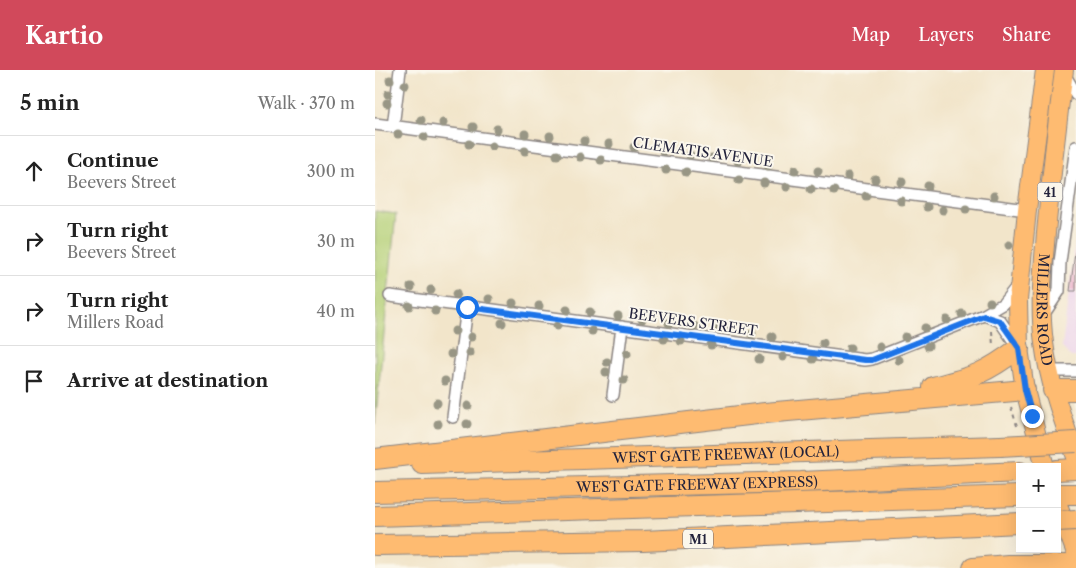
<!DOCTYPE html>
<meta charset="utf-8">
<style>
body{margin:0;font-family:"Libre Caslon Text",serif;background:#f6f6f6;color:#222}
.controls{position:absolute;right:15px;bottom:15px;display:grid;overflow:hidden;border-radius:0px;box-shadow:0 5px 20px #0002}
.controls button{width:45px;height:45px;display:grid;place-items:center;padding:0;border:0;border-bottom:1px solid #e0e0e0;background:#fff;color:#222;font:25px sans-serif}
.stop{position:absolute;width:15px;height:15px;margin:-11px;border:4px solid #1a73e8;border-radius:50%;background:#fff}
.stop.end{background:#1a73e8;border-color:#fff;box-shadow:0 1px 5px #0008}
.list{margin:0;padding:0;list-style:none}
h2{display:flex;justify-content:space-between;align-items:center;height:65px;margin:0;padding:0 20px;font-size:21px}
h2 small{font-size:16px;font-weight:400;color:#767676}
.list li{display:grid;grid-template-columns:32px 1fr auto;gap:15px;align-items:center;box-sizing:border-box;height:70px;padding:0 20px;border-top:1px solid #e0e0e0}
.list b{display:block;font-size:19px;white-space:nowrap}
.list p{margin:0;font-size:16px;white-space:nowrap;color:#767676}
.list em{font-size:16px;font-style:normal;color:#767676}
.icon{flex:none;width:28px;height:28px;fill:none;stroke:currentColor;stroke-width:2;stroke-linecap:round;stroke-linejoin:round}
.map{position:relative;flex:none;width:701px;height:498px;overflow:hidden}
header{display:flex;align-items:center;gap:30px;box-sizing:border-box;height:70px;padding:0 25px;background:#d1495b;color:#fff}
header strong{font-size:24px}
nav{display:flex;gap:28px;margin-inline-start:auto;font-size:18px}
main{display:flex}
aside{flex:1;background:#fff}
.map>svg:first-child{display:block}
.built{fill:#ebd1eb}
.green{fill:#b3cf74;stroke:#6a7858}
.building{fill:#e8a0c3}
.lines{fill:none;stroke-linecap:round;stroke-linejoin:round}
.minor-casing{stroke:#8a8482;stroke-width:14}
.primary-casing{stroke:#8a8482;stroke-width:20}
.motorway-casing{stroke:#8a8482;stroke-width:22}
.path{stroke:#8a8482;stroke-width:2;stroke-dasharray:4 4;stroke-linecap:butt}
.minor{stroke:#fff;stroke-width:11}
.primary{stroke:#febb71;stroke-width:18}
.motorway{stroke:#febb71;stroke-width:20}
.motorway-bridge-casing{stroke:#8a8482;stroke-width:22;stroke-linecap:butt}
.motorway-bridge{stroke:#febb71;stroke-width:20}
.tree{fill:#989685}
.route{stroke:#1a73e8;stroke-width:6}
.labels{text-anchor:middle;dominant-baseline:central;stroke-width:4;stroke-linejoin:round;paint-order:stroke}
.shield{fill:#fbf7ec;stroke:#636270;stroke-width:1}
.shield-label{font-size:12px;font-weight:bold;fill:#22223b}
.street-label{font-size:14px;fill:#22223b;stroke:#fbf7ec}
</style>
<header>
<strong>Kartio</strong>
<nav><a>Map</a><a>Layers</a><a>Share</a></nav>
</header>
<main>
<aside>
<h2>5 min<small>Walk · 370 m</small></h2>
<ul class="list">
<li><svg class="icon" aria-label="ahead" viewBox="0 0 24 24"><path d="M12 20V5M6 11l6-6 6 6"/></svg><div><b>Continue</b><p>Beevers Street</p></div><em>300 m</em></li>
<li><svg class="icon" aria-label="right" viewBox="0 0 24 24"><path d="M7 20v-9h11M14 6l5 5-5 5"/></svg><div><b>Turn right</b><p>Beevers Street</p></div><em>30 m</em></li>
<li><svg class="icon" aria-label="right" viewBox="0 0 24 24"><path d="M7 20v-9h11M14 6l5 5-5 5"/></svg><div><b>Turn right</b><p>Millers Road</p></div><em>40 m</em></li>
<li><svg class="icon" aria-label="arrive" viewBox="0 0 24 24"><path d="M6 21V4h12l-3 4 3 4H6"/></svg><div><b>Arrive at destination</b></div></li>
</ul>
</aside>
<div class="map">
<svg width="701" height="498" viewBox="0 0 701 498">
<rect width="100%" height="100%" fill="#fbf7ec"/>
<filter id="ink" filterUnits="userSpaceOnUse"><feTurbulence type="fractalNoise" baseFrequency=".02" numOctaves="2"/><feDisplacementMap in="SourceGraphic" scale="10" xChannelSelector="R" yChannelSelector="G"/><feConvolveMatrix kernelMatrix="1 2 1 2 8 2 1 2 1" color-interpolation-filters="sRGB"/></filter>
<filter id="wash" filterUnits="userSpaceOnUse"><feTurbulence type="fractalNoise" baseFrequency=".0096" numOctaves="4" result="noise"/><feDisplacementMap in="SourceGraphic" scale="20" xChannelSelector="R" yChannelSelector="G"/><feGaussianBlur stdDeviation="1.12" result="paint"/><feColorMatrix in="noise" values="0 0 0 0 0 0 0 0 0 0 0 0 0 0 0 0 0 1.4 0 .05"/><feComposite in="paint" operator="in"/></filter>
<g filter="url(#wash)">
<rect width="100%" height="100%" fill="#f2e5ca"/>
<path class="built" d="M701,165V287H696L687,277Z"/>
<path class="green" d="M0,141L21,144L0,354Z"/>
<g id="blocks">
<path class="building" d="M700,182L701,183V221H695Z"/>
</g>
</g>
<g filter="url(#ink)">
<use href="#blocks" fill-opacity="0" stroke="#8a8482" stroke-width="1"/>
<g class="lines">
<defs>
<path id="minor" d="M689,4L701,24
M0,54L652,140
M18,57L25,0
M15,226L490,290L497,289L609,245L628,234L644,214
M609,245L625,251L643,277
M668,245L684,221L685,192L701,77
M674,301H701
M238,325L247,257
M78,347L92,237"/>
<g id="primary">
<path id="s1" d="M689,0C682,54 676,108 671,163C668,199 664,237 669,273C674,313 688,350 701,387"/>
<path d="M670,397L650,320L644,278L643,230L652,140L670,0"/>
<path d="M682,432L701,483"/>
</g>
<g id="motorway">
<path d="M558,317C598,307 610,304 644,278"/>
<path d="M678,320H701"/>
<path d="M0,389L390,343L650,320"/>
<path id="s2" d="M47,394L625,376"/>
<path d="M682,400L701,399"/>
<path id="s3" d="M0,422L426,412L645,402"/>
<path d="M682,424H701"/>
<path d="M0,446L645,426"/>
<path d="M0,475L268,471L645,453"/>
<path d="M598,498L633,495H701"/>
</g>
</defs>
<use href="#minor" class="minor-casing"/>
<use href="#primary" class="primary-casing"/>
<use href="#motorway" class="motorway-casing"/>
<path class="path" d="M617,261L618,276
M636,337L643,359"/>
<use href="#minor" class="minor"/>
<use href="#primary" class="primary"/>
<use href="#motorway" class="motorway"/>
<defs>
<path id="motorway-bridge" d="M625,376L701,372
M682,451L701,450"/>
</defs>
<use href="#motorway-bridge" class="motorway-bridge-casing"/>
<use href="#motorway-bridge" class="motorway-bridge"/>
</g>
<g class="tree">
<circle cx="15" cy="10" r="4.5"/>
<circle cx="30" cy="15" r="4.5"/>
<circle cx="13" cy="24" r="4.5"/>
<circle cx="12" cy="33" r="4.5"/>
<circle cx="46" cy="50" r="4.5"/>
<circle cx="68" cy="53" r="4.5"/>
<circle cx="98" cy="57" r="4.5"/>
<circle cx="122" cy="59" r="4.5"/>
<circle cx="23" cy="64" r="4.5"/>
<circle cx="150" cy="64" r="4.5"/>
<circle cx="175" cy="66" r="4.5"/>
<circle cx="49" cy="67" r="4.5"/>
<circle cx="209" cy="71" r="4.5"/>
<circle cx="94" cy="74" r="4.5"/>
<circle cx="234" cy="74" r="4.5"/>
<circle cx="117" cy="76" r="4.5"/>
<circle cx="259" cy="77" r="4.5"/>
<circle cx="150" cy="81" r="4.5"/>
<circle cx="288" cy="81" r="4.5"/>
<circle cx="182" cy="85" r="4.5"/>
<circle cx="315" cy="85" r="4.5"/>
<circle cx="205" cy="87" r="4.5"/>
<circle cx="337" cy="88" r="4.5"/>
<circle cx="226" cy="90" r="4.5"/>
<circle cx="363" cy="91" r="4.5"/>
<circle cx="393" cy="96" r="4.5"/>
<circle cx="291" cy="100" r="4.5"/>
<circle cx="420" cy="100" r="4.5"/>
<circle cx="443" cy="101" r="4.5"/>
<circle cx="311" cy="102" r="4.5"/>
<circle cx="473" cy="106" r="4.5"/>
<circle cx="500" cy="109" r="4.5"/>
<circle cx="364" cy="110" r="4.5"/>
<circle cx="527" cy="112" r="4.5"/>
<circle cx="389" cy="113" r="4.5"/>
<circle cx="553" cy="116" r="4.5"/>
<circle cx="412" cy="117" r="4.5"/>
<circle cx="436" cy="119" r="4.5"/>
<circle cx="459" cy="121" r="4.5"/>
<circle cx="491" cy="126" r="4.5"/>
<circle cx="619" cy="126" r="4.5"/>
<circle cx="526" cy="131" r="4.5"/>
<circle cx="552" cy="137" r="4.5"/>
<circle cx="591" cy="139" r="4.5"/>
<circle cx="568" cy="140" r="4.5"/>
<circle cx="634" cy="175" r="4.5"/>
<circle cx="36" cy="217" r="4.5"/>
<circle cx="56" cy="220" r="4.5"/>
<circle cx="81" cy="224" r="4.5"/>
<circle cx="114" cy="229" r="4.5"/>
<circle cx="615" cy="232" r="4.5"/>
<circle cx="138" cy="233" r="4.5"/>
<circle cx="34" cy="236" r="4.5"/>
<circle cx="164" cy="236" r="4.5"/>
<circle cx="192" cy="240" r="4.5"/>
<circle cx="60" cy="241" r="4.5"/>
<circle cx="215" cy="242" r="4.5"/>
<circle cx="587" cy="244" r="4.5"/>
<circle cx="243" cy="246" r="4.5"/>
<circle cx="267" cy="249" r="4.5"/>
<circle cx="572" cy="250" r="4.5"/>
<circle cx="127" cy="253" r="4.5"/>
<circle cx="294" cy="253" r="4.5"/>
<circle cx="182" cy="256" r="4.5"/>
<circle cx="319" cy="256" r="4.5"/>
<circle cx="550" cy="258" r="4.5"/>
<circle cx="343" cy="259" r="4.5"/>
<circle cx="355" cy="259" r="4.5"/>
<circle cx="80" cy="261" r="4.5"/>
<circle cx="217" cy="261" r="4.5"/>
<circle cx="377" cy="264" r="4.5"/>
<circle cx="96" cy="267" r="4.5"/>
<circle cx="397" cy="267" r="4.5"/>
<circle cx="530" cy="267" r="4.5"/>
<circle cx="289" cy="269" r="4.5"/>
<circle cx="306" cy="271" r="4.5"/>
<circle cx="448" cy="273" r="4.5"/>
<circle cx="336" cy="275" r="4.5"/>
<circle cx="553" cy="276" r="4.5"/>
<circle cx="505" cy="277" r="4.5"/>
<circle cx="475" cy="278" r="4.5"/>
<circle cx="95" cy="283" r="4.5"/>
<circle cx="76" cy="284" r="4.5"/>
<circle cx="252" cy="284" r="4.5"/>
<circle cx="408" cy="287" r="4.5"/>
<circle cx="384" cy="289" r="4.5"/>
<circle cx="438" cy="289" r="4.5"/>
<circle cx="524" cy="290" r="4.5"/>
<circle cx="232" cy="292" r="4.5"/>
<circle cx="231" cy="302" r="4.5"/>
<circle cx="249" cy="310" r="4.5"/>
<circle cx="70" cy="311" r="4.5"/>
<circle cx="62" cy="333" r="4.5"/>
<circle cx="93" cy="336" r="4.5"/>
<circle cx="63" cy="354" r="4.5"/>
<circle cx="92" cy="354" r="4.5"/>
</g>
</g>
<g class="lines" filter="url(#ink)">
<path class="route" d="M92,237L490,290H497L609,246L625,251L644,278L650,320L657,346"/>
</g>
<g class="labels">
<g class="shield">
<rect x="662.5" y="112.5" width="25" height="19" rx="4"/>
<rect x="308" y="459.5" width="30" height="19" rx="4"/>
</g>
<g class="shield-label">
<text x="675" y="122">41</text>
<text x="323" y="469">M1</text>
</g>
<g class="street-label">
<text transform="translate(328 82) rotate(8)">CLEMATIS AVENUE</text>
<text stroke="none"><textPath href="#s1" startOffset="241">MILLERS ROAD</textPath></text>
<text transform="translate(318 252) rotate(8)">BEEVERS STREET</text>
<text stroke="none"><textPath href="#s2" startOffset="304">WEST GATE FREEWAY (LOCAL)</textPath></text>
<text stroke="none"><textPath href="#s3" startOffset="322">WEST GATE FREEWAY (EXPRESS)</textPath></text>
</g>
</g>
</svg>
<div class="controls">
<button>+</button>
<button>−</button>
</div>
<div class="stop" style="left:92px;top:237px"></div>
<div class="stop end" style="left:657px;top:346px"></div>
</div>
</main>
